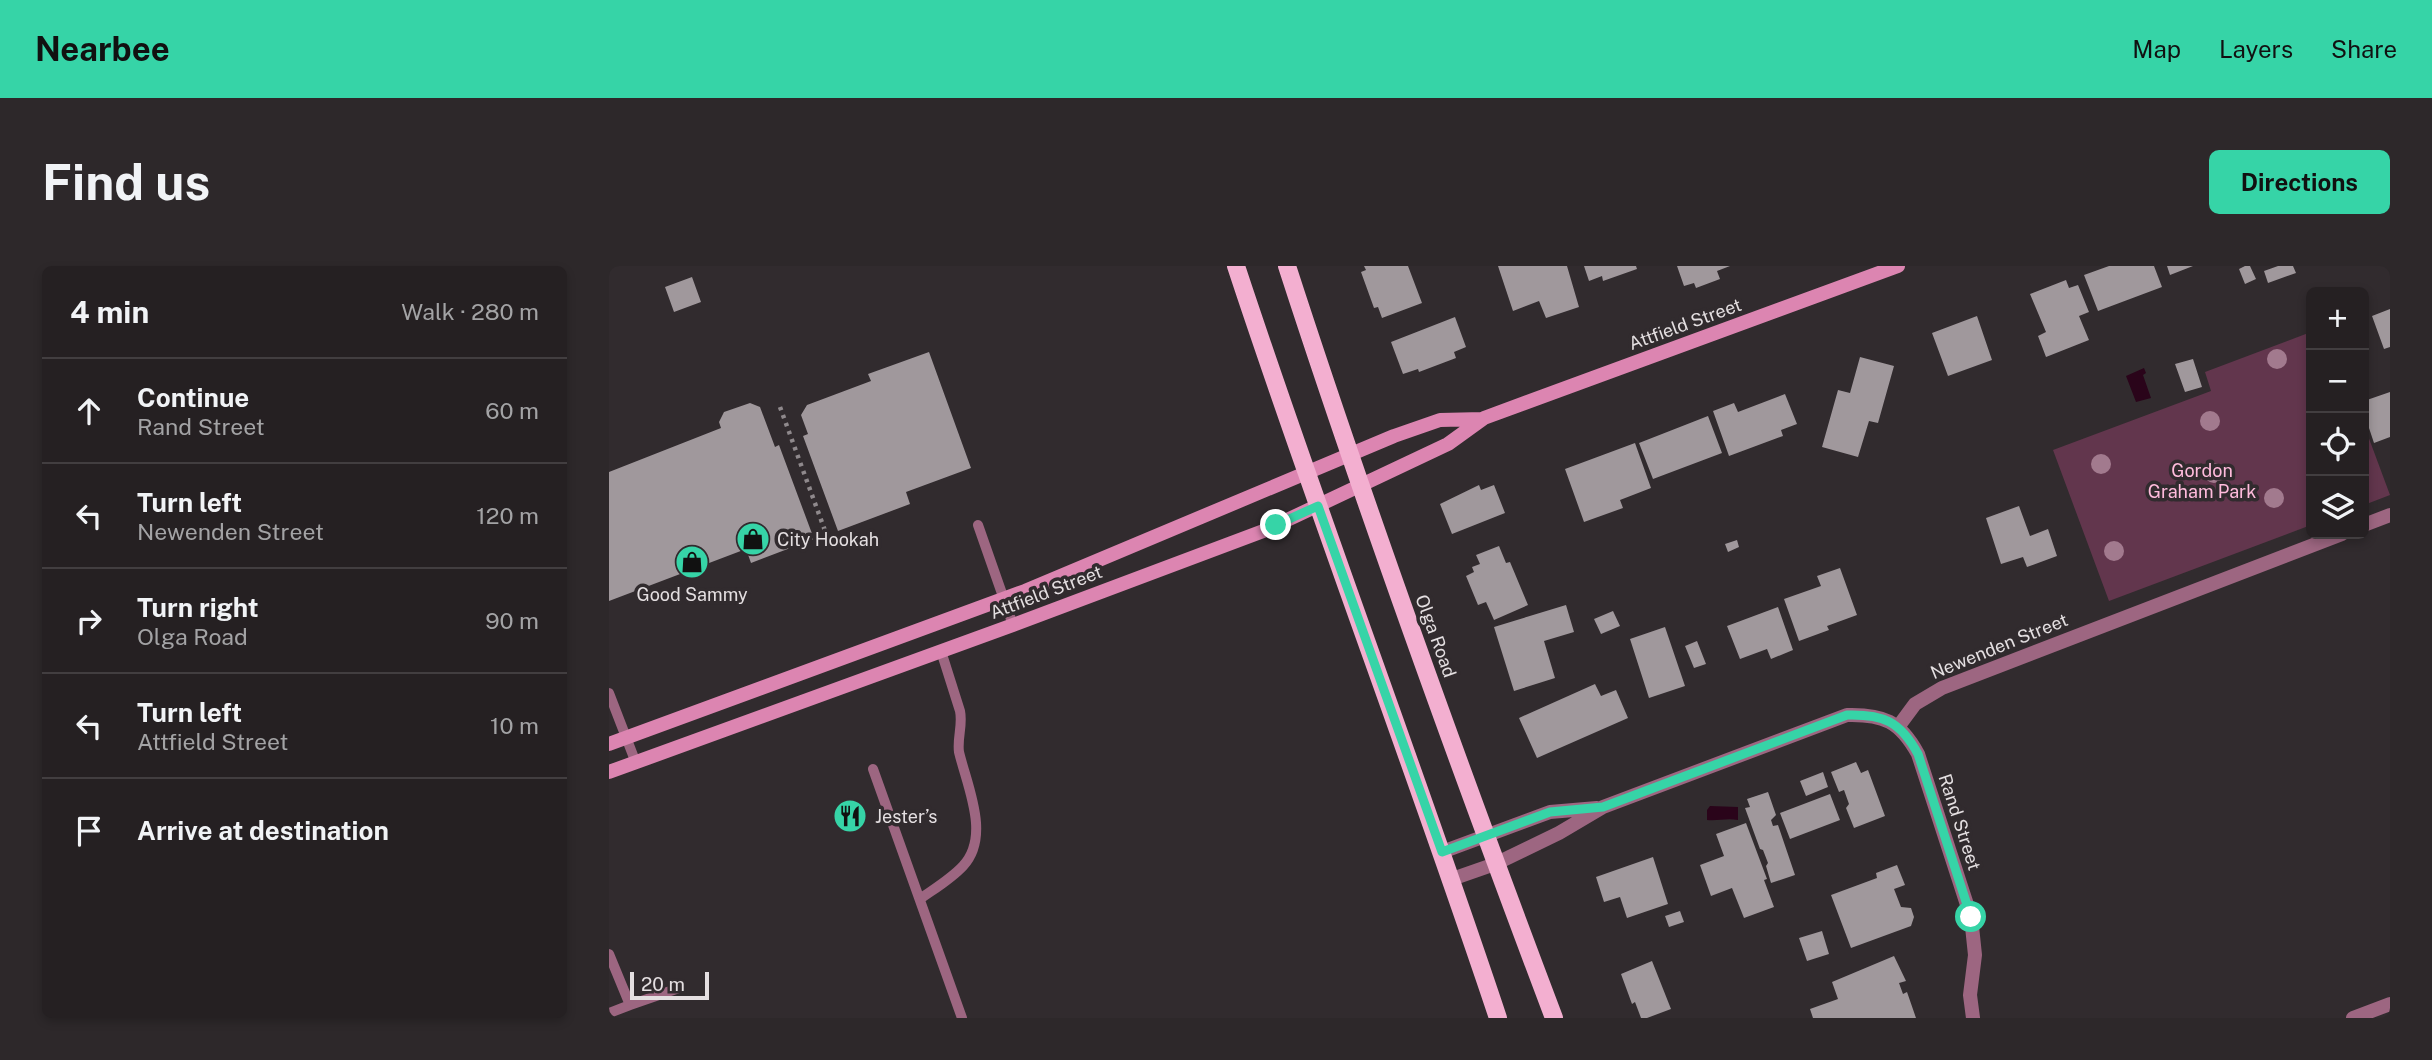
<!DOCTYPE html>
<meta charset="utf-8">
<style>
body{margin:0;font-family:"Public Sans",sans-serif;background:#2d282a;color:#f1f3f6}
.controls{position:absolute;right:21px;top:21px;display:grid;overflow:hidden;border-radius:10px;box-shadow:0 4px 10px #0003}
.controls button{width:63px;height:63px;display:grid;place-items:center;padding:0;border:0;border-bottom:2px solid #423e40;background:#252022;color:#f1f3f6;font:35px sans-serif}
.scale{position:absolute;left:21px;bottom:18px;width:79px;box-sizing:border-box;padding-left:7px;border:4px solid #e4dfe1;border-top:0;font-size:19px;line-height:24px;white-space:nowrap;color:#e4dfe1;-webkit-text-stroke:5px #312b2e;paint-order:stroke}
.stop{position:absolute;width:21px;height:21px;margin:-16px;border:5px solid #36d4a7;border-radius:50%;background:#fff}
.stop.end{background:#36d4a7;border-color:#fff;box-shadow:0 2px 7px #0008}
.list{margin:0;padding:0;list-style:none}
h2{display:flex;justify-content:space-between;align-items:center;height:91px;margin:0;padding:0 28px;font-size:30px}
h2 small{font-size:23px;font-weight:400;color:#a3a3a5}
.list li{display:grid;grid-template-columns:46px 1fr auto;gap:21px;align-items:center;box-sizing:border-box;height:105px;padding:0 28px;border-top:2px solid #423e40}
.list b{display:block;font-size:26px;white-space:nowrap}
.list p{margin:0;font-size:23px;white-space:nowrap;color:#a3a3a5}
.list em{font-size:23px;font-style:normal;color:#a3a3a5}
.icon{flex:none;width:38px;height:38px;fill:none;stroke:currentColor;stroke-width:2;stroke-linecap:round;stroke-linejoin:round}
.map{position:relative;flex:none;width:1781px;height:752px;overflow:hidden;border-radius:10px}
header{display:flex;align-items:center;gap:42px;box-sizing:border-box;height:98px;padding:0 35px;background:#36d4a7;color:#111}
header strong{font-size:33px}
nav{display:flex;gap:38px;margin-inline-start:auto;font-size:24px}
.intro{display:flex;align-items:center;justify-content:space-between;box-sizing:border-box;height:168px;padding:0 42px}
h1{margin:0;font-size:49px}
.button{padding:18px 32px;border-radius:10px;background:#36d4a7;color:#111;font-size:24px;font-weight:700}
main{display:flex;gap:42px;padding:0 42px}
aside{flex:1;background:#252022;border-radius:10px;box-shadow:0 4px 10px #0003}
.map>svg:first-child{display:block}
.green{fill:#62364d}
.water{fill:#2a041a}
.building{fill:#a0989c}
.lines{fill:none;stroke-linecap:round;stroke-linejoin:round}
.path{stroke:#8f898c;stroke-width:4.5;stroke-dasharray:3.5 5;stroke-linecap:butt}
.lane{stroke:#9d6681;stroke-width:10}
.street{stroke:#9d6681;stroke-width:14}
.secondary{stroke:#dc85b1;stroke-width:14}
.primary{stroke:#f3afd0;stroke-width:18}
.tree{fill:#a27a8e}
.route{stroke:#36d4a7;stroke-width:9}
.labels{text-anchor:middle;dominant-baseline:central;stroke-width:7;stroke-linejoin:round;paint-order:stroke}
.street-label{font-size:18px;fill:#e4dfe1;stroke:#312b2e}
.park-label{font-size:18px;fill:#ffbbdc;stroke:#312b2e}
.poi-label{font-size:18px;fill:#e4dfe1;stroke:#312b2e;text-anchor:start}
</style>
<header>
<strong>Nearbee</strong>
<nav><a>Map</a><a>Layers</a><a>Share</a></nav>
</header>
<div class="intro"><h1>Find us</h1><a class="button">Directions</a></div>
<main>
<aside>
<h2>4 min<small>Walk · 280 m</small></h2>
<ul class="list">
<li><svg class="icon" aria-label="ahead" viewBox="0 0 24 24"><path d="M12 20V5M6 11l6-6 6 6"/></svg><div><b>Continue</b><p>Rand Street</p></div><em>60 m</em></li>
<li><svg class="icon" aria-label="left" viewBox="0 0 24 24"><path d="M17 20v-9H6M10 6l-5 5 5 5"/></svg><div><b>Turn left</b><p>Newenden Street</p></div><em>120 m</em></li>
<li><svg class="icon" aria-label="right" viewBox="0 0 24 24"><path d="M7 20v-9h11M14 6l5 5-5 5"/></svg><div><b>Turn right</b><p>Olga Road</p></div><em>90 m</em></li>
<li><svg class="icon" aria-label="left" viewBox="0 0 24 24"><path d="M17 20v-9H6M10 6l-5 5 5 5"/></svg><div><b>Turn left</b><p>Attfield Street</p></div><em>10 m</em></li>
<li><svg class="icon" aria-label="arrive" viewBox="0 0 24 24"><path d="M6 21V4h12l-3 4 3 4H6"/></svg><div><b>Arrive at destination</b></div></li>
</ul>
</aside>
<div class="map">
<svg width="1781" height="752" viewBox="0 0 1781 752">
<rect width="100%" height="100%" fill="#312b2e"/>
<path class="green" d="M1702,66V259L1500,335L1444,184L1602,125L1596,106Z
M1755,159L1781,229L1755,239Z"/>
<path class="water" d="M1535,102L1537,107L1534,109L1542,132L1527,136L1517,110Z
M1101,540L1129,541V554C1117,552 1110,555 1098,554V544Z"/>
<path class="building" d="M755,0H799L813,37L773,52L769,41L765,42L752,6L757,4Z
M889,0H958L970,41L937,52L930,35L904,45Z
M975,0H1027L1028,3L994,15L993,10L980,15Z
M1068,0H1121L1108,5L1111,13L1087,22L1085,17L1075,20Z
M1500,0H1545L1553,21L1489,45L1475,9Z
M1558,0H1584L1561,9Z
M1636,0H1641L1647,13L1636,18L1630,3Z
M1669,0H1684L1687,7L1659,17L1655,5Z
M83,11L92,36L65,46L56,21Z
M1457,14L1460,22L1469,19L1480,46L1470,50L1480,74L1437,91L1429,70L1437,66L1421,28Z
M1781,43V81L1775,83L1763,50Z
M1368,50L1383,94L1339,110L1323,67Z
M846,51L857,81L845,86L847,92L810,106L809,103L794,108L782,76Z
M320,86L362,202L297,226L301,238L229,265L194,170L199,168L192,149L198,139L262,115L259,108Z
M1251,91L1285,100L1269,157L1260,155L1249,191L1213,181L1229,124L1241,127Z
M1584,93L1593,121L1576,126L1566,98Z
M1781,126V171L1765,177L1755,147V135Z
M1176,128L1188,158L1172,164L1174,170L1120,190L1104,145L1125,137L1129,146Z
M141,137L151,141L166,181L170,179L205,273L142,297L137,283L0,335V206L112,162L110,156L115,146Z
M1099,150L1113,187L1044,213L1030,177Z
M1026,177L1042,222L1011,234L1014,242L975,256L956,203Z
M870,219L872,224L885,219L896,247L843,268L831,238Z
M1410,240L1421,270L1439,263L1448,290L1418,301L1414,291L1392,298L1377,252Z
M1128,274L1130,281L1119,286L1116,278Z
M890,280L897,297L901,296L919,339L885,354L877,336L869,339L857,310L865,306L863,301L871,298L867,289Z
M1231,302L1248,349L1218,360L1220,364L1190,375L1175,333L1212,320L1208,310Z
M957,339L965,366L935,375L946,412L905,425L885,361Z
M1169,341L1184,384L1162,393L1158,383L1131,393L1118,360Z
M1004,345L1011,360L992,368L985,353Z
M1056,361L1076,420L1040,432L1021,373Z
M1088,375L1097,398L1085,402L1076,380Z
M986,418L992,430L1007,424L1019,452L928,492L910,452Z
M1247,496L1252,507L1259,504L1276,550L1245,562L1237,542L1240,538L1235,524L1230,526L1222,506Z
M1214,506L1219,521L1197,530L1191,515Z
M1159,526L1167,549L1162,554L1164,560L1169,559L1186,609L1162,617L1157,600L1159,597L1154,584L1151,583L1136,542L1141,541L1138,533Z
M1221,528L1231,554L1181,573L1171,547Z
M243,534L246,541L249,540L251,547L248,548L252,560L242,562L238,553L234,554L231,544H233L232,538Z
M1137,557L1158,613L1155,614L1165,641L1135,652L1123,622L1102,630L1091,599L1115,590L1107,568Z
M1044,591L1059,638L1018,652L1011,631L995,636L987,611Z
M1288,599L1296,619L1285,623L1292,641L1302,642L1305,651L1302,660L1242,682L1222,629L1268,612L1267,607Z
M1071,645L1075,656L1060,661L1056,650Z
M1213,665L1220,688L1198,695L1190,672Z
M1285,690L1297,715L1290,717L1294,728L1298,726L1307,752H1204L1201,743L1229,733L1223,716Z
M1043,695L1062,743L1038,752H1032L1026,736L1023,738L1012,708Z"/>
<g class="lines">
<path class="path" d="M171,141L223,284"/>
<path class="lane" d="M369,259L404,359
M0,427L27,497
M264,503L353,752
M311,633C325,623 342,613 354,600C382,570 358,520 350,486C348,472 354,459 351,445L332,385
M0,688L21,739L70,722
M0,747L21,739"/>
<path class="street" d="M1755,259L1781,249
M1289,461L1306,438L1333,422L1733,268
M833,586L941,546L988,542
M843,613L886,598L950,567L994,541L1238,449C1274,448 1291,455 1309,488L1362,651L1366,689L1361,729L1364,752
M1744,752L1781,738"/>
<path class="secondary" d="M0,478L416,325L785,170L831,154L874,153
M0,506L404,359L657,264L839,178L875,152L1289,0"/>
<path class="primary" d="M627,0C710,252 805,500 889,752
M678,0C760,253 851,503 945,752"/>
</g>
<g class="tree">
<circle cx="1668" cy="93" r="10"/>
<circle cx="1601" cy="155" r="10"/>
<circle cx="1492" cy="198" r="10"/>
<circle cx="1605" cy="207" r="10"/>
<circle cx="1665" cy="232" r="10"/>
<circle cx="1505" cy="285" r="10"/>
</g>
<g class="lines">
<path class="route" d="M667,259L709,240L833,586L941,546L994,541L1238,449C1274,448 1291,455 1309,488L1362,651"/>
</g>
<defs>
<symbol id="shop-disc" viewBox="-11 -11 22 22"><circle r="9.5" fill="#36d4a7" stroke="#312b2e"/><path d="M-5-2.5h2.3a2.7 3.5 0 0 1 5.4 0H5L5.5 6h-11ZM-1.5-2.5h3a1.5 2.3 0 0 0-3 0Z" fill="#111"/></symbol>
<symbol id="restaurant-disc" viewBox="-11 -11 22 22"><circle r="9.5" fill="#36d4a7" stroke="#312b2e"/><path d="M-5-6h1v4h1v-4h1v4h1v-4h1v5L-1.5 .5V6h-2V.5L-5-1ZM5-6V6H3V1.5H1.5Q1.5-4 5-6Z" fill="#111"/></symbol>
</defs>
<g fill-rule="evenodd">
<use href="#shop-disc" x="125" y="254" width="38" height="38"/>
<use href="#shop-disc" x="64" y="277" width="38" height="38"/>
<use href="#restaurant-disc" x="222" y="531" width="38" height="38"/>
</g>
<g class="labels">
<g class="street-label">
<text transform="translate(1076 58) rotate(-20)">Attfield Street</text>
<text transform="translate(437 326) rotate(-21)">Attfield Street</text>
<text transform="translate(827 370) rotate(70)">Olga Road</text>
<text transform="translate(1390 380) rotate(-22)">Newenden Street</text>
<text transform="translate(1351 556) rotate(72)">Rand Street</text>
</g>
<g class="park-label">
<text x="1593" y="204">Gordon<tspan x="1593" dy="21">Graham Park</tspan></text>
</g>
<g class="poi-label">
<text x="168" y="273">City Hookah</text>
<text x="83" y="328" text-anchor="middle">Good Sammy</text>
<text x="266" y="550">Jester’s</text>
</g>
</g>
</svg>
<div class="controls">
<button>+</button>
<button>−</button>
<button><svg class="icon" aria-label="locate" viewBox="0 0 24 24"><circle cx="12" cy="12" r="6"/><path d="M12 2v4M12 18v4M2 12h4M18 12h4"/></svg></button>
<button><svg class="icon" aria-label="layers" viewBox="0 0 24 24"><path d="M12 4l9 5-9 5-9-5zM3 14l9 5 9-5"/></svg></button>
</div>
<div class="scale">20 m</div>
<div class="stop" style="left:1362px;top:651px"></div>
<div class="stop end" style="left:667px;top:259px"></div>
</div>
</main>
